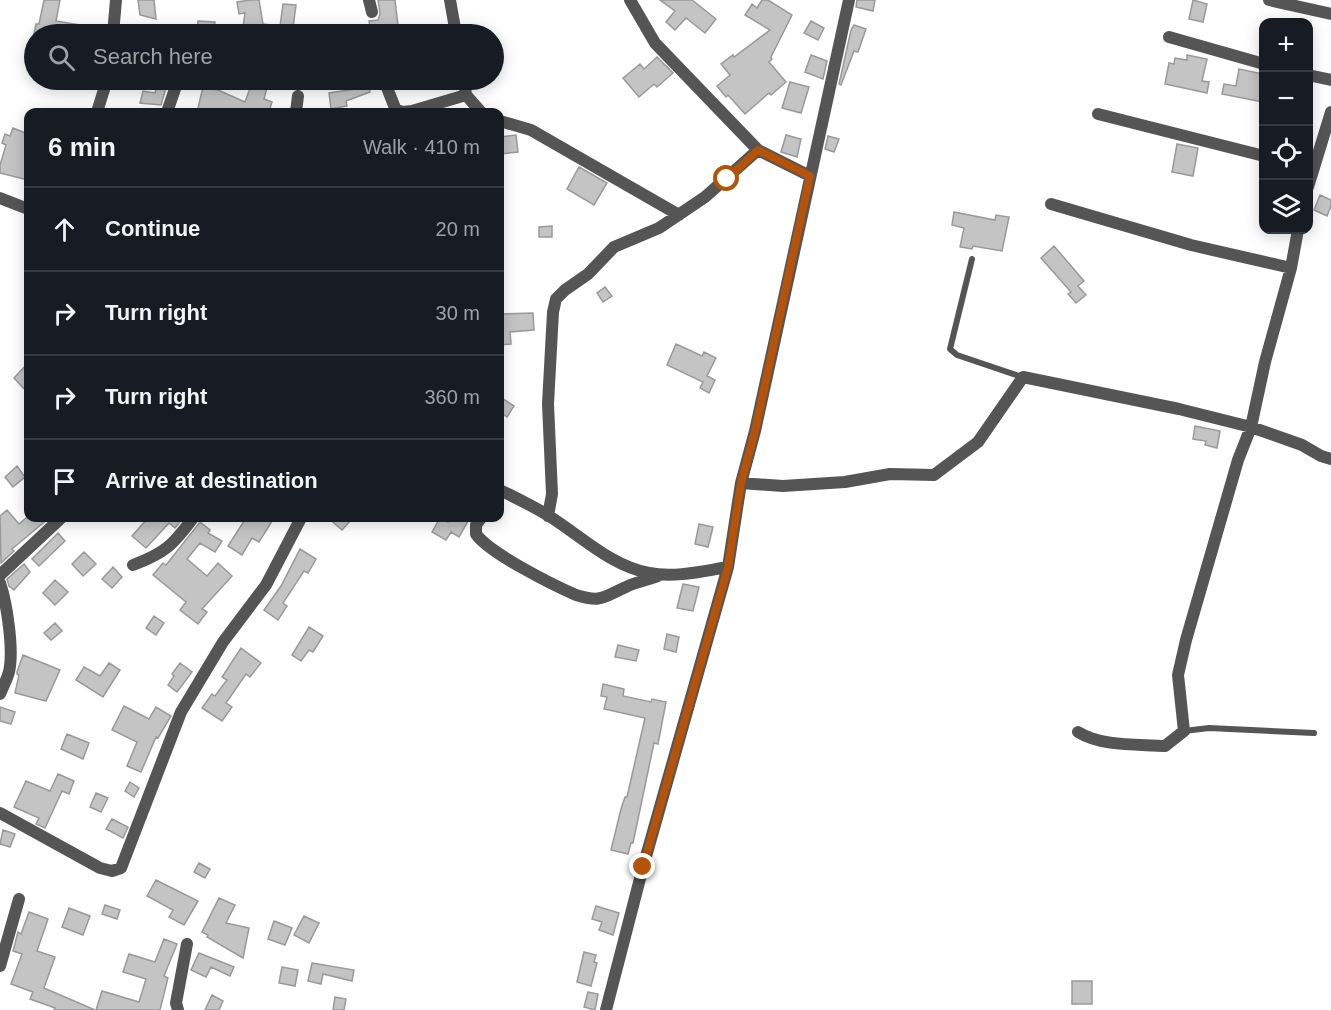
<!DOCTYPE html>
<meta charset="utf-8">
<style>
body{margin:0;font-family:Helvetica,sans-serif;background:#242831;color:#f1f3f6}
.controls{position:absolute;right:18px;top:18px;display:grid;overflow:hidden;border-radius:12px;box-shadow:0 3px 15px #0003}
.controls button{width:54px;height:54px;display:grid;place-items:center;padding:0;border:0;border-bottom:2px solid #363941;background:#171b24;color:#f1f3f6;font:30px sans-serif}
.stop{position:absolute;width:18px;height:18px;margin:-14px;border:4px solid #b45309;border-radius:50%;background:#fff}
.stop.end{background:#b45309;border-color:#fff;box-shadow:0 2px 6px #0008}
.list{margin:0;padding:0;list-style:none}
h2{display:flex;justify-content:space-between;align-items:center;height:78px;margin:0;padding:0 24px;font-size:26px}
h2 small{font-size:20px;font-weight:400;color:#9ea1a6}
.list li{display:grid;grid-template-columns:39px 1fr auto;gap:18px;align-items:center;box-sizing:border-box;height:84px;padding:0 24px;border-top:2px solid #363941}
.list b{display:block;font-size:22px;white-space:nowrap}
.list em{font-size:20px;font-style:normal;color:#9ea1a6}
.icon{flex:none;width:33px;height:33px;fill:none;stroke:currentColor;stroke-width:2;stroke-linecap:round;stroke-linejoin:round}
.map{position:relative;flex:none;width:1331px;height:1010px;overflow:hidden}
.search{position:absolute;background:#171b24;box-shadow:0 3px 15px #0003;left:24px;top:24px;width:480px;height:66px;display:flex;align-items:center;gap:15px;box-sizing:border-box;padding:0 21px;border-radius:33px;color:#9ea1a6;font-size:22px}
.panel{position:absolute;background:#171b24;box-shadow:0 3px 15px #0003;left:24px;top:108px;width:480px;height:414px;border-radius:12px}
.map>svg:first-child{display:block}
.building{fill:#c4c4c4;stroke:#999;stroke-width:1.5}
.lines{fill:none;stroke-linecap:round;stroke-linejoin:round}
.service{stroke:#555;stroke-width:6}
.minor{stroke:#555;stroke-width:12}
.route{stroke:#b45309;stroke-width:8}
</style>
<div class="map">
<svg width="1331" height="1010" viewBox="0 0 1331 1010">
<rect width="100%" height="100%" fill="#fff"/>
<path class="building" d="M44,0H60L56,21L105,29L104,34H34L36,24H39Z
M138,0H154L156,19L140,15Z
M250,0H259L263,24L280,26L283,4L296,5L293,28H295L294,34H242L245,13L239,14L237,2Z
M378,0H395L399,34H371L369,21L378,20L380,14Z
M660,0H692L716,19L705,33L686,18L675,30L666,22L675,11Z
M762,0H768L792,15L771,57L772,59L769,62L786,82L771,95L769,93L745,114L728,95L726,97L717,86L730,75L721,64L733,55L734,57L770,30L745,15L752,4L757,8Z
M857,0H875L873,11L856,7Z
M1193,0L1207,4L1203,22L1189,19Z
M198,21L215,22L214,34H197Z
M811,21L824,28L818,40L804,33Z
M854,25L866,29L858,52L854,51L841,85L839,84L851,30Z
M811,55L827,61L823,79L805,72Z
M1187,55L1207,59L1202,81L1209,82L1207,93L1165,84L1169,63L1174,64L1175,58L1187,60Z
M657,57L673,73L657,87L654,84L639,97L623,78L640,64L644,69Z
M1239,69L1263,74V102L1222,94L1224,84L1236,86Z
M158,80L168,81L161,105L140,103L143,91L155,93Z
M253,80H269L264,99L272,102L269,112H197L203,87L218,90L245,102Z
M790,82L809,87L801,113L782,108Z
M369,87L370,92L346,101L347,106L331,109L329,93Z
M13,128L28,134V180L0,173V165L6,145L2,143L5,134L10,136Z
M516,135L518,152L500,154V137Z
M786,135L801,139L797,157L781,152Z
M828,136L839,139L834,152L825,149Z
M1177,144L1198,148L1193,176L1172,172Z
M579,167L607,183L594,205L567,189Z
M1320,195L1331,200V206L1327,216L1314,210Z
M954,212L995,220L996,215L1009,217L1002,251L973,246L972,249L960,247L964,228L952,225Z
M552,226V237H539V227Z
M1054,246L1084,281L1078,286L1086,295L1076,303L1068,294L1071,292L1041,258Z
M605,287L612,296L603,302L597,293Z
M533,313L534,330L510,332L511,344L500,345V314Z
M676,344L702,356L704,352L716,358L707,376L715,380L709,393L700,388L703,382L667,365Z
M28,363V393L14,378Z
M500,397L514,406L507,417L500,412Z
M1195,426L1220,431L1217,448L1205,445L1206,441L1193,439Z
M17,466L25,477L13,487L5,477Z
M7,510L19,524L26,518H49L12,549L14,551L1,563L0,516Z
M148,518H183L175,528L169,523L146,548L132,536Z
M246,518H274L259,542L252,538L242,555L228,546Z
M328,518H353L342,530Z
M440,518L448,522L450,518H461L468,521L459,537L451,532L446,540L432,532Z
M200,522L210,530L208,533L222,541L215,552L200,543L187,559L207,576L218,563L232,576L202,609L207,612L198,624L180,610L186,602L153,575L163,563L166,565Z
M699,524L713,527L708,547L695,544Z
M58,533L65,541L39,566L32,559Z
M300,549L316,559L308,573L304,571L283,603L287,606L278,620L264,610L281,586Z
M84,552L96,564L83,576L72,564Z
M24,564L30,572L14,590L9,586L7,579Z
M113,567L122,577L112,588L102,579Z
M55,580L68,592L55,605L43,593Z
M683,584L699,587L693,611L677,608Z
M154,616L164,623L156,635L146,628Z
M55,623L62,631L51,640L44,633Z
M309,627L323,636L313,652L309,650L301,661L292,655Z
M667,634L679,637L676,652L664,649Z
M618,645L639,650L636,661L615,657Z
M241,648L261,663L250,677L246,674L226,703L232,707L222,721L202,708L212,694L215,696L227,680L222,677Z
M23,655L60,670L46,701L15,693L19,675L17,674V672Z
M109,663L120,670L103,697L76,680L84,667L100,676Z
M180,663L192,672L177,692L168,685L174,676L172,674Z
M603,684L624,689L623,696L651,702L652,699L666,702L658,744L654,743L633,843H631L628,854L611,850L621,809L625,797H627L645,718L604,709L607,697L601,696Z
M124,706L149,719L156,707L171,716L158,738L156,737L141,772L127,766L137,742L112,730Z
M0,707L15,712L11,724L0,721Z
M67,734L89,743L83,759L61,749Z
M58,774L74,781L69,794L62,791L45,828L36,824L39,818L14,807L26,781L50,791Z
M130,782L139,788L134,797L125,791Z
M96,793L108,798L101,812L90,807Z
M112,819L128,827L123,838L106,829Z
M3,830L15,834L10,847L0,844Z
M199,863L210,869L205,878L194,872Z
M156,880L198,901L184,925L169,917L173,910L147,896Z
M219,898L235,905L226,923L249,928L243,958L207,937L208,935L202,932Z
M105,905L120,910L117,919L102,914Z
M596,906L619,913L613,935L599,930L602,922L592,919Z
M69,908L90,916L83,935L62,927Z
M29,912L48,919L37,951L55,957L44,988L95,1010H54L55,1008L30,999L33,992L11,984L22,954L13,951L18,932L21,934Z
M304,916L319,923L309,943L294,935Z
M274,921L292,928L285,945L268,939Z
M164,939L177,944L164,976L168,978L160,1010H96L102,991L139,1002L146,979L123,972L129,954L155,962Z
M584,952L596,955L594,962L597,963L591,986L577,982Z
M199,953L234,967L230,976L211,967L206,977L191,970Z
M312,963L354,970L352,981L323,974L321,984L308,981Z
M282,967L298,970L295,986L279,983Z
M1072,981H1092V1004H1072Z
M588,992L598,994L595,1010L584,1007Z
M212,995L223,1001L219,1010H205Z
M335,997L346,999L344,1010H333Z"/>
<g class="lines">
<path class="service" d="M972,259L950,349L957,355L1022,377
M1184,731L1209,728L1314,733"/>
<path class="minor" d="M369,0L372,12
M450,0L456,34
M630,0L655,43L758,150L810,176
M1269,0L1331,14
M113,34L116,0
M1169,37L1264,64
M1308,75L1331,80
M384,80L395,108L401,112
M464,80L466,95L481,112
M97,112L107,80
M167,112L175,89
M296,112L298,96
M402,112L412,111L466,95
M1098,114L1264,156
M500,121L531,130L679,215
M1308,187L1331,112
M0,198L28,209
M1051,204L1191,245L1291,268
M741,483L783,486L845,482L890,474L934,475L978,442L1023,377L1179,409L1251,427L1302,445L1321,456L1331,459
M500,490C516,498 533,506 549,516C581,536 611,566 649,573C675,578 703,571 728,567
M548,516L552,494L548,404L553,312L556,299L565,290L588,274L614,247L659,228L705,197L758,150
M481,518L476,525V534C489,553 553,585 576,595C602,603 603,597 626,587C636,582 648,580 658,576
M133,565C165,553 173,545 193,518
M0,575L61,518
M0,583C7,604 14,650 9,672C7,679 3,687 0,694
M1078,732C1102,747 1138,744 1165,746L1184,731L1178,675L1186,640L1238,460L1251,427L1265,362L1291,268L1298,230
M0,813L100,868L112,871L121,868L181,712L223,642L266,585L301,518
M0,966L19,899
M178,1010L176,1003L187,944
M606,1010L643,867L728,567L741,483L755,431L849,0"/>
</g>
<g class="lines">
<path class="route" d="M643,867L728,567L741,483L755,431L810,176L758,150L727,179"/>
</g>
</svg>
<div class="controls">
<button>+</button>
<button>−</button>
<button><svg class="icon" aria-label="locate" viewBox="0 0 24 24"><circle cx="12" cy="12" r="6"/><path d="M12 2v4M12 18v4M2 12h4M18 12h4"/></svg></button>
<button><svg class="icon" aria-label="layers" viewBox="0 0 24 24"><path d="M12 4l9 5-9 5-9-5zM3 14l9 5 9-5"/></svg></button>
</div>
<div class="stop" style="left:727px;top:179px"></div>
<div class="stop end" style="left:643px;top:867px"></div>
<div class="search"><svg class="icon" aria-label="search" viewBox="0 0 24 24"><circle cx="10" cy="10" r="6"/><path d="M15 15l6 6"/></svg>Search here</div>
<section class="panel">
<h2>6 min<small>Walk · 410 m</small></h2>
<ul class="list">
<li><svg class="icon" aria-label="ahead" viewBox="0 0 24 24"><path d="M12 20V5M6 11l6-6 6 6"/></svg><div><b>Continue</b></div><em>20 m</em></li>
<li><svg class="icon" aria-label="right" viewBox="0 0 24 24"><path d="M7 20v-9h11M14 6l5 5-5 5"/></svg><div><b>Turn right</b></div><em>30 m</em></li>
<li><svg class="icon" aria-label="right" viewBox="0 0 24 24"><path d="M7 20v-9h11M14 6l5 5-5 5"/></svg><div><b>Turn right</b></div><em>360 m</em></li>
<li><svg class="icon" aria-label="arrive" viewBox="0 0 24 24"><path d="M6 21V4h12l-3 4 3 4H6"/></svg><div><b>Arrive at destination</b></div></li>
</ul>
</section>
</div>
